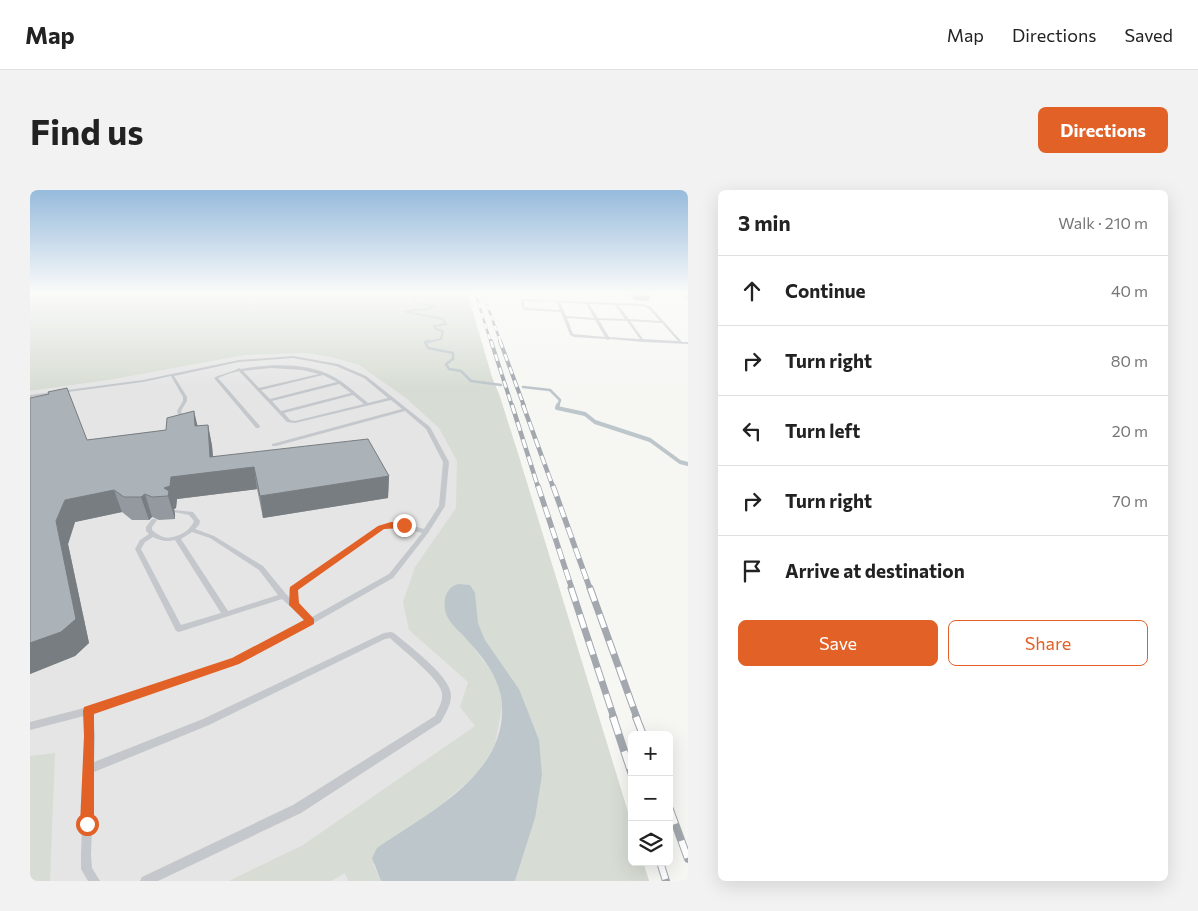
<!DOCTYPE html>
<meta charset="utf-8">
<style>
body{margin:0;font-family:Commissioner,sans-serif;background:#f2f2f2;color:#222}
.controls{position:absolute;right:15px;bottom:15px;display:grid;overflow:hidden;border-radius:8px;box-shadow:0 5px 20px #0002}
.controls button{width:45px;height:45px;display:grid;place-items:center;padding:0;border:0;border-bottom:1px solid #e0e0e0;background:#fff;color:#222;font:25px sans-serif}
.stop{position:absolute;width:15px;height:15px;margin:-11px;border:4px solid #e26127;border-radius:50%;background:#fff}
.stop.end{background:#e26127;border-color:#fff;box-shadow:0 1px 5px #0008}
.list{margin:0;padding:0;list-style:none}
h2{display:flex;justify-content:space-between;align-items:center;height:65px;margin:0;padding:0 20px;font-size:21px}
h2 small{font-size:16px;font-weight:400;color:#767676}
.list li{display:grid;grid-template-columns:32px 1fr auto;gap:15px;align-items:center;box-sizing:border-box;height:70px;padding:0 20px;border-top:1px solid #e0e0e0}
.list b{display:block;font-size:19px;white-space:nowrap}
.list em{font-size:16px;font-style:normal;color:#767676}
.actions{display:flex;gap:10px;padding:15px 20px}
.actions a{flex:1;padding:11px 0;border:1px solid #e26127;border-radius:8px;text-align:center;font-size:18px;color:#e26127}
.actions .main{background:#e26127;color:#fff}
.icon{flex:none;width:28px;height:28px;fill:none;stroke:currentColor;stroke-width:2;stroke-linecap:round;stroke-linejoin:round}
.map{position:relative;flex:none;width:658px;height:691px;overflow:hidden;border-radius:8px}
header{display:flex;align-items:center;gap:30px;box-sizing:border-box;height:70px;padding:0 25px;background:#fff;border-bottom:1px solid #e0e0e0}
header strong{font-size:24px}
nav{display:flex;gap:28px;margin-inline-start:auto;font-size:18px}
.intro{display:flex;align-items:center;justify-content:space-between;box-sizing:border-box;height:120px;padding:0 30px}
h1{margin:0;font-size:35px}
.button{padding:12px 22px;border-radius:8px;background:#e26127;color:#fff;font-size:18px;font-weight:700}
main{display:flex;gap:30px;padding:0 30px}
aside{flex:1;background:#fff;border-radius:8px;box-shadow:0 5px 20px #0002}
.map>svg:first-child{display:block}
.built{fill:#e4e5e4}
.green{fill:#d7ddd4}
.water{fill:#bcc6cb}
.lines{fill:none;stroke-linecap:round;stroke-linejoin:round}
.stream-far2{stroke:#bcc6cb;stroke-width:2}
.stream-far1{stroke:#bcc6cb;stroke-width:2.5}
.stream{stroke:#bcc6cb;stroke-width:4}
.service{fill:#c4c7cb;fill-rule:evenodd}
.tertiary{fill:#c4c7cb;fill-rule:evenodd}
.rail-far5-casing{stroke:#a2a8ae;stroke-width:2.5}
.rail-far4-casing{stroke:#a2a8ae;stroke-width:4}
.rail-far3-casing{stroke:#a2a8ae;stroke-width:4.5}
.rail-far2-casing{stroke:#a2a8ae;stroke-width:5.5}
.rail-far1-casing{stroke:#a2a8ae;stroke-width:7}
.rail-casing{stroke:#a2a8ae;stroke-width:8}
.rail-far5{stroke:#fff;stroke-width:2;stroke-dasharray:5.5;stroke-linecap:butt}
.rail-far4{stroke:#fff;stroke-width:2.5;stroke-dasharray:7;stroke-linecap:butt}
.rail-far3{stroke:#fff;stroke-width:3;stroke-dasharray:9;stroke-linecap:butt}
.rail-far2{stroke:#fff;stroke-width:4;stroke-dasharray:11;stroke-linecap:butt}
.rail-far1{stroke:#fff;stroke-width:5;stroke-dasharray:14;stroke-linecap:butt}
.rail{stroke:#fff;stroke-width:6;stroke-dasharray:18;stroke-linecap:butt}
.wall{fill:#93999e}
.shaded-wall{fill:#787d81}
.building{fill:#abb2b8;stroke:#787d81}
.route{fill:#e26127}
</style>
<header>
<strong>Map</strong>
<nav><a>Map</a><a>Directions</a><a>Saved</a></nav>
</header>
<div class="intro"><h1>Find us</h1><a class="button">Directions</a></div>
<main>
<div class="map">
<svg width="658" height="691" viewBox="0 0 658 691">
<rect width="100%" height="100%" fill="#f6f6f3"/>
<path class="built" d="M245,163H274L300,167L329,175L469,204L602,635V672H613L619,691H0V201L80,190L216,165Z"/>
<path class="green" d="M0,102H437L462,187L469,204L487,260L602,635V672H613L619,691H485L505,628L489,499L455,450L448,433L445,416L446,408L428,394L437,449L464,485L469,496L472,517L465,555L449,582L343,674L351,691H318L315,683L301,691H199L273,655L445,536L430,517L438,492L379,440L373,412L385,377L426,318L427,271L409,238L376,208L329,175L300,167L274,163L216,165L80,190L0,201Z
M25,563L20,691H0V566Z"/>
<path class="water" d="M428,394L440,395L445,403L448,433L455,450L489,499L509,550L512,585L505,628L485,691H351L342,668L347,658C396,624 475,586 472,517C472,492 455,469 438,451C432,443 423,437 418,428C412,417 413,398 428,394Z"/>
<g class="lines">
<path class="stream-far2" d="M393,102L395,105L382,109L394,115L406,116C393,123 386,117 376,122L413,129L416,134L404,136L406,139L413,141L411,149L395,153"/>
<path class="stream-far1" d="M399,151L395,152L398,158L423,163V169L416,174L419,179L431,181L441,191L471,195
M493,197L520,200L530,210L528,216"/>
<path class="stream" d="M528,215L527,218L555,224L565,232L620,250L650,272L658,274"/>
<path class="service" d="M491,109L584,113L585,112L587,113L613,114L621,117L652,152H658V154L613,152L580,149L578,150L576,149L544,147L540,145L531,122L495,120L492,117ZM494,111L527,112L530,120L497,118L494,117ZM530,112L556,114L564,128L536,126ZM559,114L585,115L595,129L568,128ZM588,115L613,116L619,119L630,131L599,129ZM537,128L565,130L575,147L543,144ZM569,130L597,131L610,149L579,147ZM600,131L632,133L648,151L613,149Z
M263,166L308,174L336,186L400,237L419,272L415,316L398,343L363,388L284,433L208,473L63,523L65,546L64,572L173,529L354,443L361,442L364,443C378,455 422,487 421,506C421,515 415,524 411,532L271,623L128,691H110L112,687L263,615L405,526C408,519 413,512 412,504C412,490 371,459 360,448L355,449L179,535L64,582L61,665L62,678L70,691H58L51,679V665L55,546L54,526L0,540V532L58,517L202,469L275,430L252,409L149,442L146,441L105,359L110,350L119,344L116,341V337L122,329H126L127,330L122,337V340C125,343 129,345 133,347C144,350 160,342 164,331L159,325L144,322L143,321L144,320L163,322L170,331L169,335L165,339L184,346L233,376L256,404L260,408L259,399L261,397L349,336C365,332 379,335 394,339L409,316L413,272L396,239L375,221L246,256H242V254L372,219L361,210L265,233L257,232L209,181L198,184L188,188L230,236V237L228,238H226L184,188C191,184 203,182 209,178L211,179C240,174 277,172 304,187C316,194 327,204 338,213L358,208L334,188L306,176L263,168L209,172L144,186L157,207V211L151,221L154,230L152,231L150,230L147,221L153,211V207L141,186L113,192L0,207V205L113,190L209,170ZM241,178L272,180L289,184L229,198L213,181ZM293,185L307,192L240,209L231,200ZM309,194L321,203L251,221L242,211ZM323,205L334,214L265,231L260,230L254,223ZM363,337L374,338L392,343L359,384L282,427L268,415L267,400L353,339ZM162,342L180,348L229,380L248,405L198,421L151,349ZM123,347C131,351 137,352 145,350L191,423L151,435L111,359L115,352Z"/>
<path class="tertiary" d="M646,102H654L658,105V110Z"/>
<defs>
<path id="rail-far5" d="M445,102L461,153
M457,115L471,153"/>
<path id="rail-far4" d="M461,151L482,216
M470,151L494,216"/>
<path id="rail-far3" d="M482,215L508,297
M493,215L523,297"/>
<path id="rail-far2" d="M508,296L542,399
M523,296L560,399"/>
<path id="rail-far1" d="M541,398L584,528
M560,398L607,528"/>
<path id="rail" d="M583,527L602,585
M606,527L613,545
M639,617L658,669
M630,672L636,691"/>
</defs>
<use href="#rail-far5" class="rail-far5-casing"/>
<use href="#rail-far4" class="rail-far4-casing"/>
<use href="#rail-far3" class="rail-far3-casing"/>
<use href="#rail-far2" class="rail-far2-casing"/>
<use href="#rail-far1" class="rail-far1-casing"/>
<use href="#rail" class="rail-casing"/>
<use href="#rail-far5" class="rail-far5"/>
<use href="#rail-far4" class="rail-far4"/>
<use href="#rail-far3" class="rail-far3"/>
<use href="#rail-far2" class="rail-far2"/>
<use href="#rail-far1" class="rail-far1"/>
<use href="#rail" class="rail"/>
</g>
<path class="wall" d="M598,102H616L620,107L619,111L604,110Z
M0,208L57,250L178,235L182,256L183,266L359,286L358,308L233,328L227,299L147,309L146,318L144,319L145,324V329L129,330L122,327L119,330H102L92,322L45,332L38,354L59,453L45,466L0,484Z"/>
<path class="shaded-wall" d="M164,221L169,242L165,236Z
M178,235L182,256L184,282L224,277L227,299L147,309L146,318L144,319L145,324V329L138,306L134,298L141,287Z
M359,286L358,308L233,328L230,306Z
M84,300L92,322L45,332L38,354L59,453L45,466L0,484V453L26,331L35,310Z
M115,304L122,327L119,330L111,307Z"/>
<path class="building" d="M603,102H616L620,107L606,106Z
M37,198L57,250L136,240L137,228L164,221L165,236L178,235L180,267L338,249L359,286L230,306L224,277L141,287L140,296L134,298L139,301L138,306L122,307L115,304L111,307H94L84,300L35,310L26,331L46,429L31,442L0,453V208L19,204L18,202Z"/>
<linearGradient id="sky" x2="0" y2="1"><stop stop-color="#96bbdc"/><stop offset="0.52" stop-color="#fbfbfa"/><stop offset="1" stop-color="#fbfbfa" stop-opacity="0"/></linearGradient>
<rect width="658" height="198" fill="url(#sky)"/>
<path class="route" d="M361,332L374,333L378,335L374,338L354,339L268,400L269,413L284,429V434L209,474L64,524V634L62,639L57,641L52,639L50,634L54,546L53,521L54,517L202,468L274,430L259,415L260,397L348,336Z"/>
</svg>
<div class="controls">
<button>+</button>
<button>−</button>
<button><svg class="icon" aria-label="layers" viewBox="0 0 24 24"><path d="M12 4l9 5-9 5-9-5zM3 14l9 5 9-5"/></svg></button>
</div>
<div class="stop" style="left:57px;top:634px"></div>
<div class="stop end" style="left:374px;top:335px"></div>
</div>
<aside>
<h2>3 min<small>Walk · 210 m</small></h2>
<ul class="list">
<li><svg class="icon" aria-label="ahead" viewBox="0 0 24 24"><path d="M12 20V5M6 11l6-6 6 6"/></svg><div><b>Continue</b></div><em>40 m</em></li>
<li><svg class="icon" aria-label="right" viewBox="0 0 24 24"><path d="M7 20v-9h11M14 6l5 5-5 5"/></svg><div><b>Turn right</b></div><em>80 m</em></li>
<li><svg class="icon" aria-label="left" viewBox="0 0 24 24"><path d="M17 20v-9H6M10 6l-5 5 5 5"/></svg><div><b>Turn left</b></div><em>20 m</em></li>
<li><svg class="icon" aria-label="right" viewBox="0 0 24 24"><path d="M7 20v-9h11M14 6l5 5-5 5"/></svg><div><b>Turn right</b></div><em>70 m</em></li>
<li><svg class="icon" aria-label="arrive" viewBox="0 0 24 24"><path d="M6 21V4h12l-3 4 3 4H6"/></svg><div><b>Arrive at destination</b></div></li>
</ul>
<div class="actions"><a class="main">Save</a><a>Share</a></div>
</aside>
</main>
